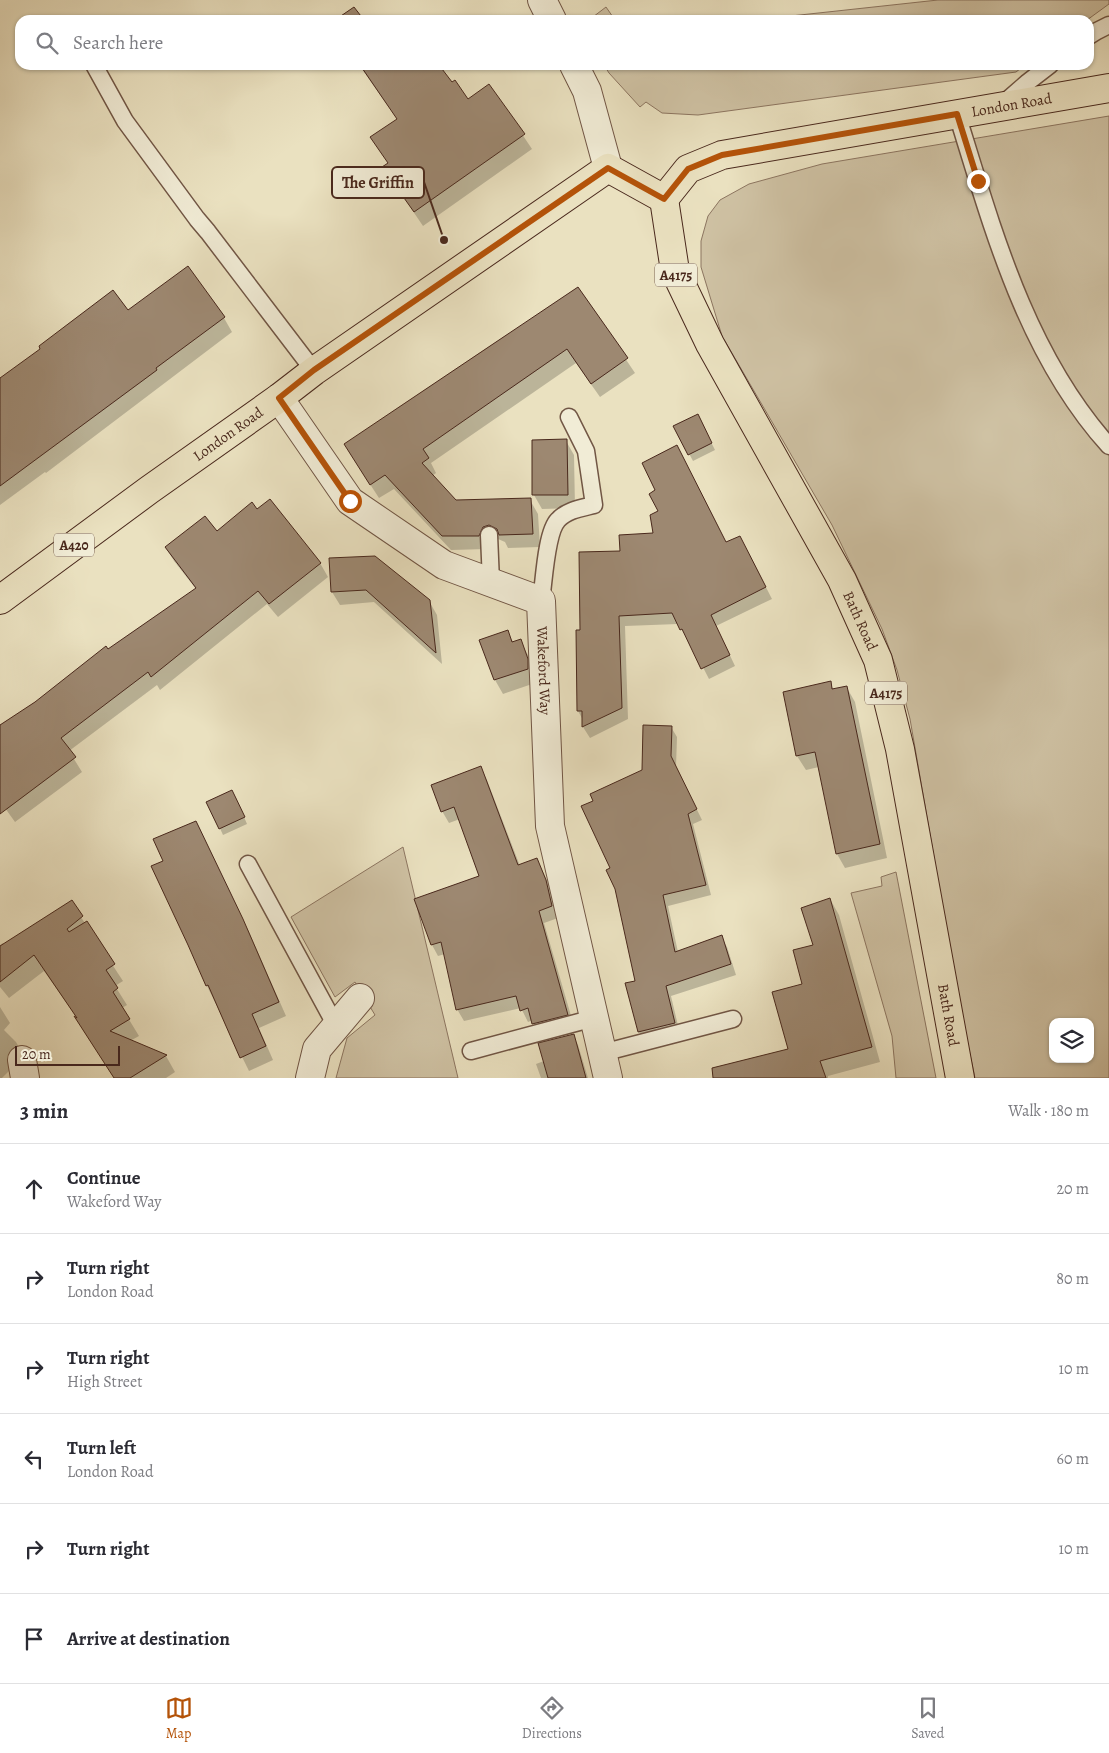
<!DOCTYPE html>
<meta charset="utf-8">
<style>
body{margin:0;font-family:Alegreya,serif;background:#f2f2f3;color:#2b2b33}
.controls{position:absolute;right:15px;bottom:15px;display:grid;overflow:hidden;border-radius:10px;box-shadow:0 1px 4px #0004}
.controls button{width:45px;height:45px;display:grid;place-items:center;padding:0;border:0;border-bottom:1px solid #e1e1e2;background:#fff;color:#2b2b33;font:25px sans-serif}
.scale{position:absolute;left:15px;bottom:12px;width:105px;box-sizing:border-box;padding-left:5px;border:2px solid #49281c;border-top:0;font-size:14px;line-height:18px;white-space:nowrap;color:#49281c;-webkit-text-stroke:4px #f1ecd6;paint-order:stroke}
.stop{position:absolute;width:15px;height:15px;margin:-11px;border:4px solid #b45309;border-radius:50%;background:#fff}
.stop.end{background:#b45309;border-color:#fff;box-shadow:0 1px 5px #0008}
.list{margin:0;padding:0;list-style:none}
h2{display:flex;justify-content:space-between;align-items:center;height:65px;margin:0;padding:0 20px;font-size:21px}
h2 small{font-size:16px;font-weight:400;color:#7c7c81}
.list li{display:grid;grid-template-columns:32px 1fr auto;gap:15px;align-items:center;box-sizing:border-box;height:90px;padding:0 20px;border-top:1px solid #e1e1e2}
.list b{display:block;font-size:19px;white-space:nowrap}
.list p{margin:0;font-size:16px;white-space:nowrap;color:#7c7c81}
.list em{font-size:16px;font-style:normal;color:#7c7c81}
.icon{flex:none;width:28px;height:28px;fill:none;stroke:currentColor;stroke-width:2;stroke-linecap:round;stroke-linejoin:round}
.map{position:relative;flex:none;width:1109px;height:1078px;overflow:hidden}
.search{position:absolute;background:#fff;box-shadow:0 1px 4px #0004;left:15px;right:15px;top:15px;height:55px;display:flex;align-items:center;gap:12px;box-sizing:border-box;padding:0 18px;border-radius:15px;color:#7c7c81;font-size:19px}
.sheet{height:605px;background:#fff}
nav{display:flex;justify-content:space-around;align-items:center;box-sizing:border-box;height:70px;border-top:1px solid #e1e1e2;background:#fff;font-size:14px;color:#7c7c81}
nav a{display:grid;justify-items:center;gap:2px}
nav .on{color:#b45309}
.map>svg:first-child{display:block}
.green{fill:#cfc2a4;stroke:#8c7560;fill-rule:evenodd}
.shadow{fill:#0003}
.building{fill:#9d8871;stroke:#49281c}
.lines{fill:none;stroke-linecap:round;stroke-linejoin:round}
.service-casing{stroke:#715645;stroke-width:19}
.minor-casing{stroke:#715645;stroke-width:30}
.tertiary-casing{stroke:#715645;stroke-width:30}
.primary-casing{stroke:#49281c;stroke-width:30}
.service{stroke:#f1ecd6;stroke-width:16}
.minor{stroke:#f1ecd6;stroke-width:28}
.tertiary{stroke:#f1ecd6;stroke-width:28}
.primary{stroke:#eae1c0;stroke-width:28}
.route{stroke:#b45309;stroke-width:6}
.labels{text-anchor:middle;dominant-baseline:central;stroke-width:5;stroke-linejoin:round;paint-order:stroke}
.shield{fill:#f1ecd6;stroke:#7b6354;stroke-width:1}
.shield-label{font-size:14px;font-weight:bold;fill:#49281c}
.street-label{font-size:15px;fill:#49281c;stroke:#f1ecd6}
.leader{fill:none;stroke:#49281c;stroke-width:2}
.callout-dot{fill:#49281c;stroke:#f1ecd6;stroke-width:2}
.callout{fill:#f1ecd6;stroke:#49281c;stroke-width:2}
.callout-label{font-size:16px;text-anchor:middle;font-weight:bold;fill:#49281c}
</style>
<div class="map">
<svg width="1109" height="1078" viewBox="0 0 1109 1078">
<rect width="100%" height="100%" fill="#eae1c0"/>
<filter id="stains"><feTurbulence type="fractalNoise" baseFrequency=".004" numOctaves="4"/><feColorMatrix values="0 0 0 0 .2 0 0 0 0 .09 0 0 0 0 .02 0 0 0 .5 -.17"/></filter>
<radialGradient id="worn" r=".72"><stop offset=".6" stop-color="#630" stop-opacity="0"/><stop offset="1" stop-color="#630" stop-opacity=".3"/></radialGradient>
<path class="green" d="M938,0H1109V4L1087,20H754Z
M606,7L615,20H589Z
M604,65H1025L1016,72L698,115L662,113L646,102L640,107L609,73Z
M1109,116V1078H975L960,1007L910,719L897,670L882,629L832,525L722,336L701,267V241L708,216L720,200L749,184L822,164ZM1053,1022H1090V1059H1053Z
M403,847L458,1078H336L347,1038L375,1015L355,982L335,997L291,917Z
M896,872L936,1078H896L892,1036L851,893L882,886L881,877Z"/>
<path class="shadow" d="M359,65H438L451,84L468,100L489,85L532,149L423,226L383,167L389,164L398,120Z
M188,268L224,318L232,332L46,473L45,472L0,505V411L128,312Z
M578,288L635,373L600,397L576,363L431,463L436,473L432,476L456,501L530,500L538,514L540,547L508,548L505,542L498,539L491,541L487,549L451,550L394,489L379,498L353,458Z
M701,422L715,450L693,461L675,427Z
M566,441L574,455L575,508L542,509L534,495Z
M257,510L320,563L328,577L278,617L267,604L160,690L157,685L69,751L82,772L15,822L0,801V727L196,589L174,561L166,548L216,533Z
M727,544L746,548L772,599L716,626L735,666L709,679L689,640H688L678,624L625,626L628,719L590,738L583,727V720L578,711L581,631L621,552Z
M330,560L429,601L437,615L442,664L374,602L340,605L332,592Z
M507,632L514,643L520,641L528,655L535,674V683L503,694L495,680L481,641Z
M830,683L834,690L847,688L855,702L887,858L845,868L837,854L819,767L806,770L797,756L784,693Z
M671,727L677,737L676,767L702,820L693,824L711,895L668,906L678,952L721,937L727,947L736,975L671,996L680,1034L645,1042L639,1032L637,981L612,868L595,801L643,771Z
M481,768L487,780L520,866L537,859L553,893L558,918L544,923L574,1026L540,1035L533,1020L528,1022L521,1008L464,1021L457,1009L445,954L438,956L432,945L416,899L481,876L460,819L449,823L442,811Z
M236,798L247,824L223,835L208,802Z
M203,836L250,934L286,1016L259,1028L273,1060L249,1071L207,986L164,861Z
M830,899L839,915L880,1062L828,1076V1078H726L723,1067L789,1050L803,985Z
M71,902L123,981L115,986L127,1005L122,1008L139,1036L130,1041L166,1056L175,1072L166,1078H115L85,1033L78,1019L44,971L9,998L0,987V945L3,943L4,945Z
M0,1007L10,1023L4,1030L16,1042L24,1056L2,1078H0Z
M573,1035L578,1045L588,1078H541L536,1064L544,1061Z"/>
<path class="building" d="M354,7L364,20H335Z
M360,65H439L452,82L455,80L468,99L489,84L525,134L414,212L382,167L388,163L370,137L397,119Z
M188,266L225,317L156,368L157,370L0,486V378L40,349L39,346L113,290L128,310Z
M578,287L628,358L591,384L567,349L423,449L429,458L422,463L456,500L531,498L533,534L499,535L497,529L489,525L483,527L479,536H442L385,475L370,485L344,444Z
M698,414L712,443L688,455L673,426Z
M567,439L568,495H532V440Z
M677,445L726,542L740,536L766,587L711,615L730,655L701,669L682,629L680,630L672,613L619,616L622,708L582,727V711H577L576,630H580L579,552L620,551L619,535L653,533L650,515L658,511L649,494L655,490L642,463Z
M270,499L321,563L269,604L258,591L151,677L148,672L61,738L76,757L0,814V725L35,702L106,646L108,649L196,588L165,547L205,516L217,531L252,502L257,509Z
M375,556L430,600L436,653L366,590L331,592L329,558Z
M508,630L512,642L521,639L528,659V669L494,680L479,640Z
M831,681L832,689L847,686L880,844L836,854L815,752L796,756L783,692Z
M643,725L672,726L671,756L697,809L688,814L706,885L663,895L675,952L722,935L731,964L666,986L675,1023L638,1032L625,983L635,981L615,889L606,870L610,868L581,806L593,801L590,794L642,770Z
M481,766L518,865L537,858L546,880L552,906L539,911L568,1015L532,1024L528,1008L520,1011L516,996L456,1010L441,942L431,945L414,899L479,876L454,807L441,812L431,785Z
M232,790L245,817L219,829L206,802Z
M196,821L243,919L279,1002L252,1014L266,1046L240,1058L208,985L206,986L188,945L151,866L163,861L153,839Z
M830,898L872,1047L820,1061L826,1078H713L712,1068L788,1049L772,992L802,984L793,950L813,945L801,908Z
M72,900L83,916L67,929L69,932L87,921L115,964L106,970L118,988L113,992L130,1019L110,1031L167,1055L130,1078H114L74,1016L77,1018L34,955L0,982V946Z
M574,1034L586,1078H548L538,1043Z"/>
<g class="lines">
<defs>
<path id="service" d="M1089,36L1097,31L1109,25
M94,65L125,121L197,219L208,232L314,371
M1004,103L1028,82L1050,65
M957,114C993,230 1026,354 1109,446
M489,535L491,582
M541,601C544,582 546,532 558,520C567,510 582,508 594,505L586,451L569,417
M248,864L336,1026
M471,1051L594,1018
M602,1053L733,1019"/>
<g id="minor">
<path id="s1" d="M279,398L350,501L444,565L541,601L550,826L608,1078"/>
<path d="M22,1060L25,1078"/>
<path d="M310,1078L317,1049L360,998"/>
</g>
<path id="tertiary" d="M542,0L552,20
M574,65L587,91L608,168"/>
<g id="primary">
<path id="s2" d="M664,199L675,271L710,344L842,580L878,660L900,749L960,1078"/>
<path id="s3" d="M664,199L688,169L722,155L1109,88"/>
<path id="s4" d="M0,600L149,490L279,398L314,371L608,168L664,199"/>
</g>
</defs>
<use href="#service" class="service-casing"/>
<use href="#minor" class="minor-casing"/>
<use href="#tertiary" class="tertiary-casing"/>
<use href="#primary" class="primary-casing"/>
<use href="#service" class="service"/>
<use href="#minor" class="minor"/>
<use href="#tertiary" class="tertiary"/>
<use href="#primary" class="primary"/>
</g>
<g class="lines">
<path class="route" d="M350,501L279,398L314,370L608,168L664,199L688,169L722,155L957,114L978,181"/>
</g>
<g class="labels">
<g class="shield">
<rect x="655" y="263.5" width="42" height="23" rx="4"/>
<rect x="54" y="533.5" width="40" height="23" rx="4"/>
<rect x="865" y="681.5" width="42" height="23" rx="4"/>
</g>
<g class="shield-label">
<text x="676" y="275">A4175</text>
<text x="74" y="545">A420</text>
<text x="886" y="693">A4175</text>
</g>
<g class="street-label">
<text stroke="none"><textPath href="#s3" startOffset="369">London Road</textPath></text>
<text stroke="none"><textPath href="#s4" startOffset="282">London Road</textPath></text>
<text stroke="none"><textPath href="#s2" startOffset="469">Bath Road</textPath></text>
<text stroke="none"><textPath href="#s1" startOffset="412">Wakeford Way</textPath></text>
<text stroke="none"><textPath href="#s2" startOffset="874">Bath Road</textPath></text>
</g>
</g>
<path class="leader" d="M444 240L424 182"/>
<circle class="callout-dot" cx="444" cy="240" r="5"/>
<rect class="callout" x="332" y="167" width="92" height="31" rx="5"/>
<g class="callout-label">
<text x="378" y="188">The Griffin</text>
</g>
<rect width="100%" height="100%" filter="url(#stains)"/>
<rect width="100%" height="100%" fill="url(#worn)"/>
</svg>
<div class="controls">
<button><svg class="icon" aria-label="layers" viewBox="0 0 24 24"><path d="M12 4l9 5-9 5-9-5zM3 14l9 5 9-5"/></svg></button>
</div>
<div class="scale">20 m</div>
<div class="stop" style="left:350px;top:501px"></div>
<div class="stop end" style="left:978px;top:181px"></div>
<div class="search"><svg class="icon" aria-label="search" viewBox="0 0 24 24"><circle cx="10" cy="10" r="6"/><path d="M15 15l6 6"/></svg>Search here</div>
</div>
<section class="sheet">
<h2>3 min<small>Walk · 180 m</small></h2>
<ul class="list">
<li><svg class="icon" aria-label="ahead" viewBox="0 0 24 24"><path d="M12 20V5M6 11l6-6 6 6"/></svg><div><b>Continue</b><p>Wakeford Way</p></div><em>20 m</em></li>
<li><svg class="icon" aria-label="right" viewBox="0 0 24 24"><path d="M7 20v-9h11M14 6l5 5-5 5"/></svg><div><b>Turn right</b><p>London Road</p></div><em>80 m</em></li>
<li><svg class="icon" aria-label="right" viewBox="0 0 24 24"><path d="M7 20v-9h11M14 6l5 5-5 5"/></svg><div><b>Turn right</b><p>High Street</p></div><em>10 m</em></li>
<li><svg class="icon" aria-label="left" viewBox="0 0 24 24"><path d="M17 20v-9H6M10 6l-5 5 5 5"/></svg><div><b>Turn left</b><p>London Road</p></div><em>60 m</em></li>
<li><svg class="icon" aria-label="right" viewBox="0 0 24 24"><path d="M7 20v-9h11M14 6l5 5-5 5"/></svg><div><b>Turn right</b></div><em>10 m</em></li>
<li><svg class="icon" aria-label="arrive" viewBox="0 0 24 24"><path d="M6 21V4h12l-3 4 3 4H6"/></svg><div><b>Arrive at destination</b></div></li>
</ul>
</section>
<nav>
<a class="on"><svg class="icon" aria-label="map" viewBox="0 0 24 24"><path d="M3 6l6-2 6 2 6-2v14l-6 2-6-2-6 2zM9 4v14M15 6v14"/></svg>Map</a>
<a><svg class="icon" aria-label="directions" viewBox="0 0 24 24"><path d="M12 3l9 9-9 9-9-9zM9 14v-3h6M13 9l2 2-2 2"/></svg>Directions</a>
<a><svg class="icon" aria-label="saved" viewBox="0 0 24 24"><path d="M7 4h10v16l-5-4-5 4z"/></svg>Saved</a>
</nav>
